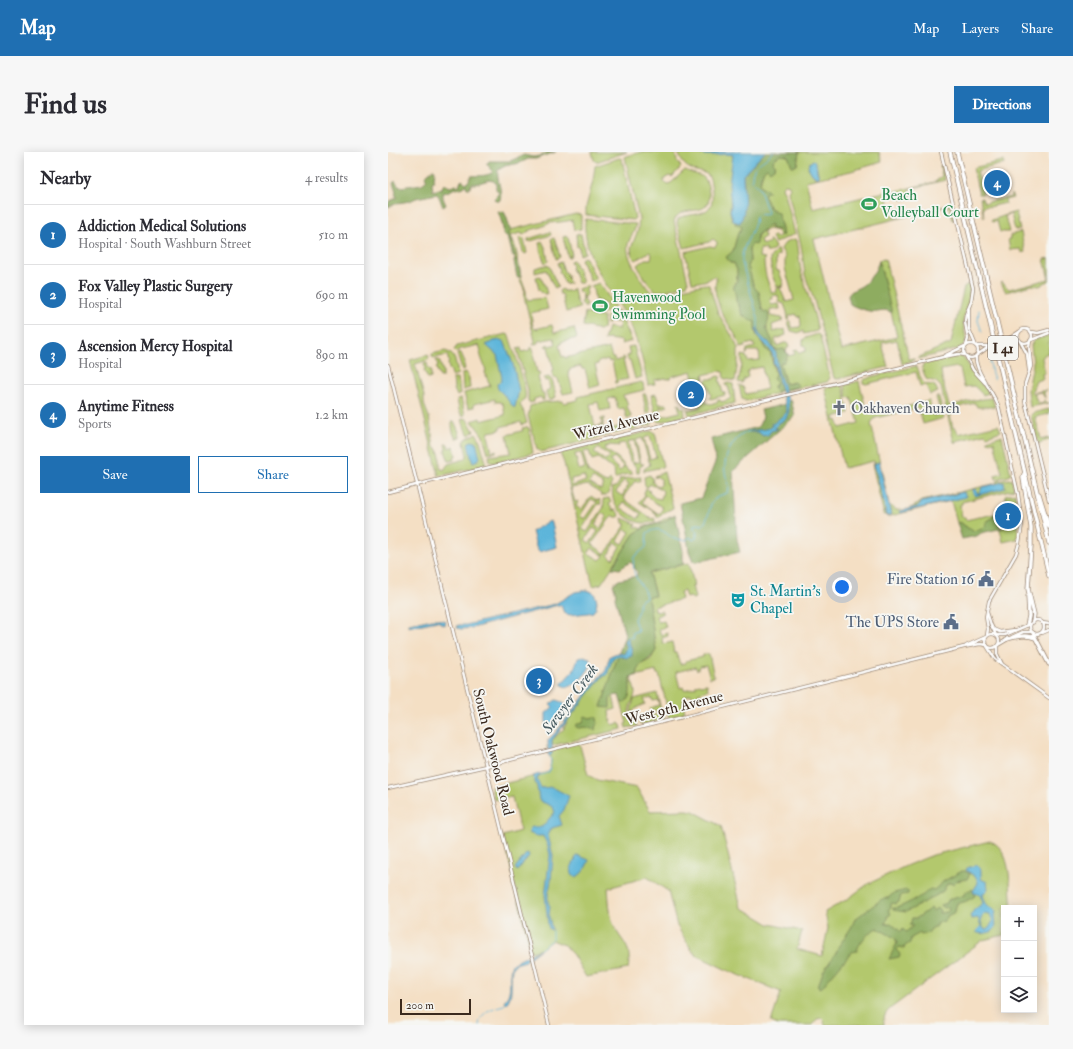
<!DOCTYPE html>
<meta charset="utf-8">
<style>
body{margin:0;font-family:"IM FELL Double Pica",serif;background:#f7f7f7;color:#2b2b33}
.controls{position:absolute;right:12px;bottom:12px;display:grid;overflow:hidden;border-radius:0px;box-shadow:0 2px 10px #0003}
.controls button{width:36px;height:36px;display:grid;place-items:center;padding:0;border:0;border-bottom:1px solid #e1e1e2;background:#fff;color:#2b2b33;font:20px sans-serif}
.scale{position:absolute;left:12px;bottom:10px;width:71px;box-sizing:border-box;padding-left:4px;border:2px solid #3b2a1e;border-top:0;font-size:11px;line-height:14px;white-space:nowrap;color:#3b2a1e;-webkit-text-stroke:3px #f6f6f2;paint-order:stroke}
.you{position:absolute;left:454px;top:435px;width:14px;height:14px;margin:-10px;border:3px solid #fff;border-radius:50%;background:#1a73e8;box-shadow:0 0 0 6px #1a73e833}
.badge{display:grid;place-items:center;width:26px;height:26px;border-radius:50%;background:#1f6fb2;color:#fff;font-size:13px;font-weight:700}
.pin{position:absolute;translate:-50% -50%;border:2px solid #fff;box-shadow:0 1px 4px #0006}
.list{margin:0;padding:0;list-style:none}
h2{display:flex;justify-content:space-between;align-items:center;height:52px;margin:0;padding:0 16px;font-size:17px}
h2 small{font-size:13px;font-weight:400;color:#7c7c81}
.list li{display:grid;grid-template-columns:26px 1fr auto;gap:12px;align-items:center;box-sizing:border-box;height:60px;padding:0 16px;border-top:1px solid #e1e1e2}
.list b{display:block;font-size:15px;white-space:nowrap}
.list p{margin:0;font-size:13px;white-space:nowrap;color:#7c7c81}
.list em{font-size:13px;font-style:normal;color:#7c7c81}
.actions{display:flex;gap:8px;padding:12px 16px}
.actions a{flex:1;padding:9px 0;border:1px solid #1f6fb2;border-radius:0px;text-align:center;font-size:14px;color:#1f6fb2}
.actions .main{background:#1f6fb2;color:#fff}
.icon{flex:none;width:22px;height:22px;fill:none;stroke:currentColor;stroke-width:2;stroke-linecap:round;stroke-linejoin:round}
.map{position:relative;flex:none;width:661px;height:873px;overflow:hidden;border-radius:0px}
header{display:flex;align-items:center;gap:24px;box-sizing:border-box;height:56px;padding:0 20px;background:#1f6fb2;color:#fff}
header strong{font-size:19px}
nav{display:flex;gap:22px;margin-inline-start:auto;font-size:14px}
.intro{display:flex;align-items:center;justify-content:space-between;box-sizing:border-box;height:96px;padding:0 24px}
h1{margin:0;font-size:28px}
.button{padding:10px 18px;border-radius:0px;background:#1f6fb2;color:#fff;font-size:14px;font-weight:700}
main{display:flex;gap:24px;padding:0 24px}
aside{flex:1;background:#fff;border-radius:0px;box-shadow:0 2px 10px #0003}
.map>svg:first-child{display:block}
.green{fill:#b3c86d;stroke:#777946;fill-rule:evenodd}
.forest{fill:#8eac60;stroke:#646b3f}
.water{fill:#5db5da;stroke:#4c707c;fill-rule:evenodd}
.lines{fill:none;stroke-linecap:round;stroke-linejoin:round}
.stream{stroke:#5db5da;stroke-width:1}
.tertiary-casing{stroke:#988471;stroke-width:4}
.secondary-casing{stroke:#988471;stroke-width:4}
.motorway-casing{stroke:#988471;stroke-width:5}
.tertiary{stroke:#fff;stroke-width:2.5}
.secondary{stroke:#fff;stroke-width:2.5}
.motorway{stroke:#fff;stroke-width:3.5}
.secondary-bridge-casing{stroke:#988471;stroke-width:4;stroke-linecap:butt}
.secondary-bridge{stroke:#fff;stroke-width:2.5}
.labels{text-anchor:middle;dominant-baseline:central;stroke-width:3.5;stroke-linejoin:round;paint-order:stroke}
.shield{fill:#f6f6f2;stroke:#73675e;stroke-width:1}
.shield-label{font-size:14px;font-weight:bold;fill:#3b2a1e}
.leisure-label{font-size:15px;fill:#27864d;stroke:#f6f6f2;text-anchor:start}
.worship-label{font-size:15px;fill:#5b616d;stroke:#f6f6f2;text-anchor:start}
.street-label{font-size:15px;fill:#3b2a1e;stroke:#f6f6f2}
.service-label{font-size:15px;fill:#4e5e75;stroke:#f6f6f2;text-anchor:end}
.culture-label{font-size:15px;fill:#0d838f;stroke:#f6f6f2;text-anchor:start}
.water-label{font-size:16px;font-style:italic;fill:#475b60;stroke:#f6f6f2}
</style>
<header>
<strong>Map</strong>
<nav><a>Map</a><a>Layers</a><a>Share</a></nav>
</header>
<div class="intro"><h1>Find us</h1><a class="button">Directions</a></div>
<main>
<aside>
<h2>Nearby<small>4 results</small></h2>
<ul class="list">
<li><span class="badge">1</span><div><b>Addiction Medical Solutions</b><p>Hospital · South Washburn Street</p></div><em>510 m</em></li>
<li><span class="badge">2</span><div><b>Fox Valley Plastic Surgery</b><p>Hospital</p></div><em>690 m</em></li>
<li><span class="badge">3</span><div><b>Ascension Mercy Hospital</b><p>Hospital</p></div><em>890 m</em></li>
<li><span class="badge">4</span><div><b>Anytime Fitness</b><p>Sports</p></div><em>1.2 km</em></li>
</ul>
<div class="actions"><a class="main">Save</a><a>Share</a></div>
</aside>
<div class="map">
<svg width="661" height="873" viewBox="0 0 661 873">
<rect width="100%" height="100%" fill="#f6f6f2"/>
<filter id="ink" filterUnits="userSpaceOnUse"><feTurbulence type="fractalNoise" baseFrequency=".025" numOctaves="2"/><feDisplacementMap in="SourceGraphic" scale="8" xChannelSelector="R" yChannelSelector="G"/><feConvolveMatrix kernelMatrix="1 2 1 2 8 2 1 2 1" color-interpolation-filters="sRGB"/></filter>
<filter id="wash" filterUnits="userSpaceOnUse"><feTurbulence type="fractalNoise" baseFrequency=".012" numOctaves="4" result="noise"/><feDisplacementMap in="SourceGraphic" scale="16" xChannelSelector="R" yChannelSelector="G"/><feGaussianBlur stdDeviation="0.9" result="paint"/><feColorMatrix in="noise" values="0 0 0 0 0 0 0 0 0 0 0 0 0 0 0 0 0 1.4 0 .05"/><feComposite in="paint" operator="in"/></filter>
<g filter="url(#wash)">
<rect width="100%" height="100%" fill="#f4dfc4"/>
<path class="green" d="M204,0H239L208,10L206,8Z
M253,0H287L289,9L293,15L284,25L281,24L276,27V30L279,32L283,31L297,18C312,26 318,19 321,40C324,69 293,50 286,69L300,130L299,133C292,134 274,141 268,139C262,137 252,118 249,113L257,107H263L264,103L262,100L259,101L248,108L244,104L243,96L250,78L251,67L237,5L239,4Z
M290,0H308L312,2L326,3L333,1L345,3L342,59L344,68L347,69L348,73L353,74L354,76L350,81L345,99L340,108L342,111H346L349,118V129L346,131L349,145L348,149L350,151L355,164L367,170C368,178 367,187 376,192L377,196L382,200L389,230L386,235L388,240L390,241L358,249L354,247L351,233L355,235L358,242L379,237L374,215L363,217L359,220L360,225L356,227L354,231L350,230L354,213V203L358,204L360,209L372,208L371,199H360L359,202H358L359,197L367,195L365,191L357,193V195L353,196C349,182 338,171 332,157C330,150 327,142 327,135C327,131 329,129 328,126L326,124L320,128L306,131L304,130L297,100L322,94L327,95L329,92V90L325,87L321,90L296,96L289,71L290,67L293,65C313,60 327,63 324,38C323,33 323,27 320,23C316,20 312,20 308,19C298,16 293,10 290,0Z
M411,0H491L494,10L463,19L418,29L425,57L492,41L497,40L500,41L547,30L554,24L552,14H554L557,28L521,37L523,46L514,48L513,41L500,44L501,46L499,47L500,50H501L506,66L516,65L560,53V51L562,50L567,67L565,68L561,54L426,87L453,198L509,185L491,108L497,107L521,207L526,206V208L514,212L509,188L494,191L500,215L449,227L446,226L426,148L417,123L413,93L400,40L402,36L401,33L398,32L395,33L394,36L397,41L407,82L387,91L384,85L386,83L388,86L392,84L389,79L380,77L375,80L377,85L372,88L374,93L382,90L381,88H382L386,93L387,96L382,100H378V97H372L371,105L377,106H376C376,121 379,128 384,141L389,140L388,137L395,134V135L392,136L398,150L406,148L397,116V104L393,97C397,90 398,89 407,87L409,88C411,98 411,109 413,119C418,139 426,158 430,178L429,179L416,182L415,179L411,180V181L403,179L400,170L402,169L404,176L412,175L413,173L412,164L409,165L408,162L401,164L402,167L400,168L399,160L396,152L391,150L390,143L384,144L385,147H382L383,153L391,152L392,157H382V164L394,166L395,169L384,173L385,180L397,177L398,183L387,187L389,194L396,191H400L401,195L399,196V198L398,199L401,204L407,202L406,199L408,197L410,198L411,201L418,199V195L415,193V188L417,186L430,182L432,184L442,226L439,230L399,238L409,235L405,230L399,232L397,230L392,211L396,210L398,201L397,199L387,198C385,196 379,179 379,176C378,173 380,170 381,167L374,157L371,140L368,138L365,133L360,115L362,109L361,96L369,88L370,83L382,72H384L382,74L385,77H390L392,79L394,76L391,64L386,58L381,55L376,42L378,41L372,32L375,19L379,16L384,17L388,14L385,10L387,6L393,3L400,4L404,13L407,14L409,13ZM420,15L429,16L431,25L427,26Z
M231,6L234,7L247,66L245,68L198,63V55L205,29L207,14Z
M614,9H616V12L614,13V12L589,19L595,42H591L585,16Z
M623,42L625,46L617,48L618,51L601,55V54L595,55L596,66L592,46H594L596,51L623,45Z
M628,60L632,78H627L623,62L617,64L621,80H612L609,69L604,70L603,68C612,66 619,62 628,60Z
M188,62L193,63V77L186,78L184,68C176,70 170,70 162,71C159,72 156,74 153,75C148,77 141,77 136,83L132,81L123,84L128,97L133,125L138,139L139,148L157,146L160,157L143,161L145,175L147,177L164,173L166,181L186,176L189,186L173,190V192L171,193L174,205L176,204L177,206L221,196L224,206H226L227,209L234,207V205H236L237,208H235L240,227L229,229V232L227,231L226,230L228,229L224,209L221,210L220,207L210,210V212L207,213L212,233L202,236L197,217H194L193,214L182,217V219L180,220L185,240L175,242L170,227L168,225L166,226L163,219L166,218L160,195L157,194L160,192L161,194L168,192L166,186L150,189V191L145,193L147,189L136,144L137,139L132,128V118L128,107H127V103L121,81L123,79L122,78Z
M198,67L248,72C247,80 242,85 240,92C237,106 253,126 260,137L267,142H272L317,132L321,133L330,161L346,187L350,197V209L347,229L337,227L335,223L336,222L335,220L332,219L315,223L316,227L312,229L318,251H320L321,252L329,251L330,248H332L333,250L340,248L343,245L340,234H338L337,232L340,231L345,232L347,251L301,263L299,256L301,258L312,255V252H314L312,243L310,244L309,241L304,242L306,241V239L309,238L307,228H302L298,230L297,228L306,226L304,219L285,224V223L282,226L278,227V226L266,228L267,232L260,233C256,213 251,193 243,174C229,143 203,120 198,85C197,79 196,72 198,67Z
M162,80L163,83L143,89H141V90L140,89V87Z
M633,80L637,100L634,101L633,97L622,98L620,87H622V83Z
M188,82H193L197,101L192,103L191,95H189Z
M178,84L180,85L184,103H182V105H180L175,85Z
M133,85L136,88L139,101L137,102L135,100L132,86Z
M166,86L169,94L172,105L168,107L163,87Z
M154,89L158,97L160,109L157,111L154,104L151,91Z
M388,98H391V103L388,104V118L391,119L396,133L389,135L384,123L382,106Z
M196,105L198,106L208,127L202,129L200,120L197,118L193,107Z
M661,106V129L656,131L652,134L644,133L618,140L613,131L614,130L621,137L661,127L656,107Z
M185,108L192,121L191,122L195,130L194,131H190L186,121H185L183,116L184,115L182,109Z
M170,110V111L173,110L176,119L180,123L179,125L182,132L179,131L177,132L171,119L172,118L169,111Z
M158,113L161,114L170,135L167,137L158,118L147,121V116Z
M152,124L157,134L159,142H156L154,140V141L151,138L148,125Z
M211,131L227,154C223,160 216,161 209,161L210,157H216L219,153L211,149H207L205,136L203,134Z
M578,133H582L581,148L575,169L578,187L577,192L570,197L530,207L529,206L563,191L576,135Z
M199,134L200,136L198,137L199,142L196,147L199,153L197,156L193,150L195,149L194,141L191,140L190,137Z
M174,137L175,139H183L184,137H186L188,148L192,156L178,160L174,142H172L171,139Z
M230,158L244,189L234,192H233L234,189L221,187L216,188L220,175L231,177L232,171L222,169L221,172H219V164Z
M197,160L206,164L216,165L215,177L212,178L195,174Z
M118,182L121,183C124,195 140,236 137,246C136,249 133,250 132,253L135,258L139,271L134,273L133,270L112,275V278L101,280L100,283L104,300L108,298V300L100,301L95,284L84,269L92,266L93,269L117,263L115,252L112,250H107V247L86,252V255L80,256L76,241L102,234C101,228 97,225 97,219H98C96,211 93,207 92,200L93,199L91,193L73,197L67,200L66,198L69,194Z
M661,183V201L657,202L654,206L657,221L654,222L655,227L648,229L644,239L645,241L658,238V239L656,240L657,246L653,240L647,241V245L650,252L656,250V248H657L658,251H661L642,255L640,238L645,212L643,193L646,188Z
M246,194L254,225L247,227L242,208H240L239,204L242,203L240,195Z
M133,196L134,200L142,198V196H145L146,201L145,202L149,220H151L152,223L150,225L154,242H156V248H154L153,245L146,247V250L141,251L140,250V238L129,197Z
M57,199C68,201 68,213 70,222L64,224L63,219L61,217L60,211L61,210L59,203L47,206L44,205V202Z
M72,200L73,201L77,210L76,213L77,217L74,218L69,202Z
M40,203L41,205L40,208L27,212L36,244V252L41,265L46,294L49,296L52,304V316L56,318L60,312L77,307L79,304L76,290L78,287L88,281L91,286L98,310L95,314L51,324L22,208Z
M571,203L577,207L584,219L601,241L595,243L586,234L576,235L572,216L569,215L553,218L554,226L561,254L586,248L604,246L607,255H589L587,251L563,257L564,263L562,264L565,276H568L570,282L610,273L613,279L599,284L597,282L568,289V291L566,290L553,235L548,230L538,227L534,216L535,212Z
M48,208H51L55,219V225H52L48,216L50,214Z
M36,211H39L40,216L43,218V226L40,227L36,218L37,216Z
M528,214C533,219 530,228 537,232C540,233 544,232 547,234L550,240L542,243L539,235L536,233L532,234L528,220L478,232L475,231V228L486,224Z
M78,220L81,226L82,236L75,238L74,221Z
M161,225L165,230L168,245L162,248L160,247L158,239L162,237L160,228L157,229L156,226Z
M327,225L331,224L333,226L331,227L335,241H337V243L323,247L321,246L323,244L319,231L317,230L319,227H326Z
M65,226H70L72,242L69,244L66,237Z
M471,229L478,257H482L483,260L505,254L509,257L541,249L545,264L553,262L548,245H551L556,266L535,272L531,256L487,266L483,271L501,352C509,364 525,356 534,349L609,331L608,329L621,327L624,328L626,337L574,350V352L572,353L574,365H577L578,368L591,365H593L611,361L614,356L615,359L620,357L617,343L627,341L631,365H625L624,360L606,365L598,370V373L594,377L584,379V377H581L572,370L569,371L563,349L499,365L498,363H496L484,312L487,311L486,309L456,316L437,236L453,233L455,234L461,261L446,265L447,269L449,268L452,276L471,271L463,245L459,246L457,233ZM491,310L503,363L499,364L486,312ZM616,330L617,336L587,344L588,337L589,341H592L595,335ZM576,340L578,345L512,361L530,354L534,350Z
M253,230L255,231L256,238L235,243L236,246L238,247L240,254L239,255L243,264L242,266L239,267L236,256L230,257L227,245L220,247L222,257L212,259L210,250L202,252L207,275L214,273L213,267L217,266L215,268V276L213,274L206,276L207,280L219,277L221,283L153,300L149,297L140,264L142,254L157,250L175,249L176,251L190,248V245Z
M255,242H258L262,260L260,261H258Z
M268,242L271,252H278L280,254L274,256L272,254V259L267,260L263,243Z
M73,246L77,263L74,264L71,258L69,247Z
M290,252L292,253L293,256H296L297,264L272,270L269,269L267,263L274,262L276,264L292,260Z
M661,257V262L647,265L653,287L661,286V288L651,291V293H650L643,263L645,261Z
M263,264L264,272L255,275L254,269L258,267L260,264Z
M78,266L86,279L81,283L77,277L74,267Z
M64,269H66L71,280L72,286H68C64,281 64,275 64,269Z
M244,269L249,270L251,276L243,278L240,270Z
M237,273L239,278L225,282L223,277Z
M139,275L141,276L145,301L106,311L102,310L101,304L123,301L119,283L133,279H135L134,276Z
M263,279L267,281L275,314L274,315L256,319V317L262,313L254,286L248,288L253,312H256L251,316L252,317L251,321H249L248,315L242,309L237,291L230,292L231,294L221,293L220,295L218,294L216,297L230,306L241,319L243,318L244,319V322L234,323L227,327L226,318L210,306L204,308L201,299L195,300L200,320L216,330L220,331L222,328L224,330C221,337 222,345 213,344V342L200,333L183,336L187,350L191,349L188,354L193,358L203,344L210,349L211,347L212,348L213,352H210L194,377L199,380L216,355L215,354L216,351L215,347L221,346L223,351L221,352L225,359L227,357L232,363L231,365H227L225,363L223,365L204,392L217,402L237,374V371H235L234,366L248,372L247,375L255,377V374C271,374 275,365 286,363L276,370L257,375L246,382L213,432L205,434L176,311L172,301ZM262,284L268,305L262,307L256,286ZM246,288L251,310L245,311L240,290ZM210,296L222,304L218,309L206,301ZM193,301L197,316L191,318L187,302ZM226,305L236,315L232,319L222,309ZM196,324L198,329L184,334L183,327ZM205,326L216,333L213,338L201,331ZM203,347L209,350L197,367L192,364ZM214,361L219,365L212,377L207,373ZM205,376L210,379L202,391L197,388ZM237,377L242,380L235,392L230,389ZM227,391L232,394L225,407L220,403ZM204,396L216,404L212,408L200,401Z
M611,284H614L623,322L621,324L608,327L607,323L614,321L606,289L600,290L599,288Z
M57,292H60L61,296L66,294L68,304L66,305V308L61,309L57,299L58,296Z
M276,320L285,356L277,360L270,366L268,364L269,362L251,350L257,343L256,341L258,336L262,339L261,340L267,346L273,347L275,339L273,337H270L268,334H265L262,332L260,335L257,334L256,325L262,323L265,328L264,330L271,335L274,331L272,330L274,328L268,324L267,326L266,324ZM258,344L275,356L271,362L254,350Z
M253,325L252,330H248L247,329L236,344L237,346L236,347L264,367L265,366L267,367V369C247,378 220,356 225,335H228L232,329L231,328L232,327ZM236,328L241,332L234,344L228,340ZM236,350L253,362L250,367L232,355Z
M628,369L631,370L629,387L615,390L612,377L626,372Z
M301,411L306,434H304L307,446L305,447L302,445L298,446L296,439L292,440L294,447L266,455L268,460L274,459V462L268,464L270,470L276,469L278,475L271,477L273,483L279,481L280,484L274,486L275,492L284,490L286,500H288L292,512L298,511L297,509L315,505V503L321,502L326,525L322,526L318,513L312,514L309,519L308,515L288,520L292,536L295,535L296,538L308,535V533L312,532L313,533L319,532L320,538L310,541L311,545L306,547L303,542L297,544L295,551L297,561L281,566L278,556L279,555L271,522H269L268,519L243,525C244,530 247,537 247,541C246,548 241,553 241,560C241,567 248,568 249,574L238,576L237,572L239,571L233,550L236,551L242,533V525L249,523L251,514L263,507L268,498L260,445L267,443L261,421Z
M230,504L213,555L225,544L228,557L221,559L222,568H224L223,570L225,573L231,571L232,573H233L234,577L158,595L164,593V588L175,578L179,570L196,547L213,526L220,520L223,506ZM197,565L202,566L197,575L191,576L188,573L195,570Z
M269,541L273,558L266,559L263,558L262,556L271,553L270,548L265,549L263,545L256,547L257,552C252,554 247,556 244,561L247,565H249L250,566L247,567L244,564L243,558L246,547Z
M275,561L277,567L252,573L251,568L254,565Z
M191,590L200,623L209,628L249,636L262,659L299,658L305,659L333,674L353,755L381,772L414,779L409,797L434,804L440,776L437,760L458,748L480,732L520,713L545,703L602,689C625,697 621,736 624,756H616V783L595,788L503,856C497,861 495,866 496,873H437L435,866L429,867L424,873H390L383,870L393,840L341,819L308,803L303,797L289,774L280,739L259,725L220,736C221,747 221,760 225,771C232,791 245,791 240,817L198,825L185,803L176,793L164,788L153,797L143,800L115,684L132,679L124,645L106,648L103,635L147,624L161,620L163,610L162,601L165,597Z"/>
<path class="forest" d="M160,0H168L148,7H140L132,11L117,14L110,18C108,28 115,38 112,48L109,50L106,47L111,41L108,37V31C102,24 92,33 83,32L82,36H79L78,33L76,35L69,37L67,36L60,40L55,41V46L58,53L55,55C53,51 52,45 49,42L28,46L22,49L10,51L0,55V51L2,49L9,46V44L7,43L8,40L5,31L7,29L10,34L13,35L34,32L39,28L37,24L45,17L47,18L46,28L44,31L45,39L51,37H53L56,32L62,35L68,33L71,34L72,30L74,28L78,31L80,30L83,24C91,23 98,25 105,20L101,14L98,12L101,9H122L136,3L145,5L152,4Z
M377,0H411L409,13L407,14H404L400,4L393,3L387,6L385,10L388,14L382,19L379,16C374,19 371,29 373,34L381,39L376,42C377,46 380,51 381,55L390,61C392,70 394,75 395,84L393,83L391,78L382,76V74L384,73L382,72L369,83L368,93L365,92L361,96L362,109L360,115C364,123 363,135 371,140L374,158L376,160L379,159C382,165 380,170 378,176L386,192L385,196L387,198L396,197L400,203L397,209L392,211L397,230L399,232L407,230L410,233L409,235L388,240L385,236L389,230L385,226L388,221L382,200L377,197L376,192C368,188 366,177 367,170L361,168L358,165L354,163L351,153L348,149C349,141 342,135 349,129V118L346,111H342L338,105L345,99L350,81L354,76L353,74L348,73L347,71V69L351,71L356,32L355,23Z
M110,59L116,60C120,65 120,74 123,79L121,81L127,103L126,105H125L120,85L115,82C116,74 112,66 110,59Z
M127,107L129,108L133,124L130,125H129L126,109Z
M491,109L504,161C496,155 490,161 481,159C477,158 466,155 462,152L460,144C463,137 470,137 475,133C483,127 488,118 491,109Z
M403,247L407,264L345,319L349,388L352,400L308,410L305,409L301,399L300,391L292,351L313,346L328,308L323,287L370,275L375,265L373,258L398,252Z
M287,362L295,399V412L261,421L267,444L260,445L268,498C264,506 258,509 251,514L249,523L242,525C241,534 245,545 236,551L233,550L231,543L225,544L222,547V556L213,555L237,483L227,446L228,442L225,432L231,428L249,424V419L247,417L246,413L242,410L232,417L224,416L246,382L257,375L276,370Z
M609,362L612,375L615,376L593,381L589,384L574,387L569,371L572,370L581,377L583,376L584,379L594,377L598,373V370L606,365L605,363Z
M197,564L202,566L206,565L209,566L210,572L208,573L207,578L197,575L191,576L188,575V573L195,570Z
M574,719H577L582,722L579,727L568,729L565,732L561,731L559,732L555,739L549,743L526,756L518,760L505,758V756C511,757 529,746 535,743C538,741 539,738 543,737L546,738L556,729Z
M584,737L587,744C581,748 576,751 569,751L567,760L559,764V766L558,768L548,772V774L543,777L540,781L533,783L532,781L523,786L522,791L518,793L516,796L511,795L509,797L512,803L511,805L501,807L509,791L507,786L489,776C482,779 470,791 469,799L464,800L433,836L430,834L435,820L449,799L450,795L463,776L467,767L494,747L500,746L506,741L519,738L520,739V742L513,743L511,750L507,752L505,751L503,752V756L500,758L503,762L500,764V767L498,769L497,772L503,771L513,780L515,777L518,780L525,774L521,773L524,770L523,769L524,766H529L543,756L545,759L549,756L552,758L551,761L559,760L561,758L560,756L561,755L555,756L553,753L559,751L560,748L562,747H564L576,743L577,740Z"/>
<path class="water" d="M308,0H377L355,23C355,38 360,56 352,71L345,69L342,59L343,53L341,32L345,3C334,0 319,7 308,0Z
M425,8C431,12 427,19 431,24L429,26L424,22L420,15L421,11Z
M370,175L371,182L378,189H380L388,201L390,219L400,247L401,259L398,267L391,271L387,276L390,277L383,279L380,283L375,284L370,280H361C369,276 377,280 385,274L383,273V272L386,271L399,260L386,211L385,212C389,196 370,191 368,178Z
M112,188L116,189L125,212L131,239L127,255L126,256L116,243L110,237L109,232L113,229L114,226L109,203L98,193L106,189Z
M84,289L88,290L92,306L90,308L85,310L84,309L80,292L81,290Z
M491,310L503,363L499,364L486,312Z
M616,330L617,336L587,344L584,338L588,337L589,341H592L594,335Z
M576,340L578,345L512,361V359L529,355L534,350Z
M162,369L164,371L169,395L151,400L148,395L144,379Z
M199,438L206,441L209,449L208,456L205,460L200,461L182,463L176,461L173,453H170L84,476L73,477L69,476L70,473H78L167,452L187,440Z
M44,467H49L58,469L57,473L49,469L20,475L21,472Z
M240,485L244,500V504L239,506L230,504L225,506L219,523L214,525L164,588V602L162,604L160,603V588L168,580L212,524L217,520L222,504L229,501L236,502L239,496L237,489Z
M196,504L201,506L203,511C202,520 182,541 174,533V531L185,519L190,507Z
M168,548L174,550L181,556L171,569L161,578L158,570V561L165,555L162,552Z
M151,622H153L150,625L149,627L153,636L164,635L181,644L176,658L171,664L174,673L164,676L160,683L165,704L163,729L160,743V750L162,755L161,764L164,778L161,777L160,773L157,743L162,703L160,694L155,684H148L141,681L142,676L144,675H154L167,660C164,651 157,653 151,648L149,635L145,624Z
M140,701L141,704L129,719L127,716L138,702Z
M189,703L201,708C199,714 194,723 188,725L184,723L183,716Z
M588,713L593,717V727L599,730L600,737L595,742C597,753 600,754 608,759C605,769 614,778 598,781C594,782 592,782 588,780L589,778L593,774L590,766L584,767L582,764L586,758L595,751L592,743L586,741L585,739L590,731L589,726L578,718L579,716ZM596,762L602,763L605,769L601,776L598,778L596,777C593,771 591,766 596,762Z
M153,797L139,807L138,809C135,810 129,811 126,813C120,819 128,845 117,852L116,849C126,840 119,823 124,812Z"/>
<g class="lines">
<path class="stream" d="M591,158L590,169L594,180
M370,176V166L354,111C352,92 367,83 368,64L372,62L377,63L380,61L371,35L364,29C363,14 371,12 380,5C382,3 383,1 385,0
M602,210L604,222L606,227
M240,485L244,486L245,480L250,479L246,467C247,465 248,463 249,461C253,455 248,448 258,446C257,437 252,433 248,425C245,419 245,411 246,405L258,395L259,381C272,373 277,381 286,387L298,388L302,385L305,388L308,386L309,379L306,377V373L310,372L315,373C326,358 316,348 339,341C344,333 338,328 337,320C335,304 346,283 362,279
M153,623L161,620L163,610L162,605
M153,797L164,787V779
M91,873C92,860 104,856 116,853L117,851"/>
</g>
</g>
<g filter="url(#ink)">
<g class="lines">
<defs>
<path id="tertiary" d="M553,0L585,136L583,150L578,162L577,170L580,187L578,194
M581,157V177L588,194
M632,189L639,202L641,218
M642,189L641,195L643,214L637,232V249L661,348
M578,204L585,218L597,231
M588,204C586,219 606,240 611,256L630,342L634,372L631,391L628,402L601,449L598,465L600,477L599,483
M0,340L28,333
M599,460L603,473L608,483
M605,477L612,480L627,478
M599,494L607,507L661,546
M609,494V502L614,512
M0,636L98,614L143,800
M145,806L161,873"/>
<path id="secondary" d="M630 184a7 7 0 1 1 14 0a7 7 0 1 1-14 0Z
M644,180L650,181L661,178
M619,188L631,180
M620,188H631
M643,188L661,181
M576 199a7 7 0 1 1 14 0a7 7 0 1 1-14 0Z
M589,194H601
M589,203L602,194
M556,204L577,194
M0,213L98,614L576,495L592,492L599,493
M28,333L555,205L571,202L577,203
M642 475a7 7 0 1 1 14 0a7 7 0 1 1-14 0Z
M654,471L661,472
M654,481L661,478
M597 489a7 7 0 1 1 14 0a7 7 0 1 1-14 0Z
M609,483H617L640,473
M624,485L635,480H644
M610,493L620,487
M578,494L598,485
M143,800L145,806"/>
<path id="motorway" d="M562,0L661,424
M569,0L661,391
M636,322L635,326L643,375V394L640,437L646,462L645,470
M651,342L661,375
M639,473L641,464L640,444
M645,481L661,512
M619,487C628,485 638,482 647,486"/>
</defs>
<use href="#tertiary" class="tertiary-casing"/>
<use href="#secondary" class="secondary-casing"/>
<use href="#motorway" class="motorway-casing"/>
<use href="#tertiary" class="tertiary"/>
<use href="#secondary" class="secondary"/>
<use href="#motorway" class="motorway"/>
<defs>
<path id="secondary-bridge" d="M602,194L619,188"/>
</defs>
<use href="#secondary-bridge" class="secondary-bridge-casing"/>
<use href="#secondary-bridge" class="secondary-bridge"/>
</g>
</g>
<defs>
<symbol id="stadium-bare" viewBox="-9 -9 18 18"><path d="M0-5a6.5 5 0 1 0 0 10a6.5 5 0 1 0 0-10ZM-3.5-1.8h7v3.6h-7Z" fill="#2e9e5b" stroke="#f6f6f2" stroke-width="2.5" paint-order="stroke"/></symbol>
<symbol id="church-bare" viewBox="-9 -9 18 18"><path d="M-1.2-6h2.4v3.5h3.3v2.4h-3.3V6h-2.4V-.1h-3.3v-2.4h3.3Z" fill="#6b7280" stroke="#f6f6f2" stroke-width="2.5" paint-order="stroke"/></symbol>
<symbol id="civic-bare" viewBox="-9 -9 18 18"><path d="M-.6-6.5H3V-4.5H.6V-3L4-1V1h2V6H-6V1h2V-1L-.6-3ZM-1.2 2.5V6h2.4V2.5Z" fill="#5c6f8a" stroke="#f6f6f2" stroke-width="2.5" paint-order="stroke"/></symbol>
<symbol id="theatre-bare" viewBox="-9 -9 18 18"><path d="M-5-5.5Q0-4 5-5.5V0Q5 5 0 6Q-5 5-5 0ZM-3.3-2.5H-1v1.5H-3.3ZM1-2.5H3.3v1.5H1ZM-2.8 1Q0 5.5 2.8 1Z" fill="#0f9aa8" stroke="#f6f6f2" stroke-width="2.5" paint-order="stroke"/></symbol>
</defs>
<g fill-rule="evenodd">
<use href="#stadium-bare" x="470" y="41" width="22" height="22"/>
<use href="#stadium-bare" x="201" y="143" width="22" height="22"/>
<use href="#church-bare" x="440" y="245" width="22" height="22"/>
<use href="#civic-bare" x="587" y="416" width="22" height="22"/>
<use href="#theatre-bare" x="339" y="437" width="22" height="22"/>
<use href="#civic-bare" x="552" y="459" width="22" height="22"/>
</g>
<g class="labels">
<rect class="shield" x="600" y="184" width="30" height="24" rx="3"/>
<g class="shield-label">
<text x="615" y="196">I 41</text>
</g>
<g class="leisure-label">
<text x="493" y="43">Beach<tspan x="493" dy="17">Volleyball Court</tspan></text>
<text x="224" y="145">Havenwood<tspan x="224" dy="17">Swimming Pool</tspan></text>
</g>
<g class="worship-label">
<text x="463" y="256">Oakhaven Church</text>
</g>
<g class="street-label">
<text transform="translate(228 273) rotate(-14)">Witzel Avenue</text>
<text transform="translate(286 556) rotate(-14)">West 9th Avenue</text>
<text transform="translate(105 600) rotate(76)">South Oakwood Road</text>
</g>
<g class="service-label">
<text x="586" y="427">Fire Station 16</text>
<text x="551" y="470">The UPS Store</text>
</g>
<g class="culture-label">
<text x="362" y="439">St. Martin's<tspan x="362" dy="17">Chapel</tspan></text>
</g>
<g class="water-label">
<text transform="translate(182 547) rotate(-53)">Sawyer Creek</text>
</g>
</g>
</svg>
<div class="controls">
<button>+</button>
<button>−</button>
<button><svg class="icon" aria-label="layers" viewBox="0 0 24 24"><path d="M12 4l9 5-9 5-9-5zM3 14l9 5 9-5"/></svg></button>
</div>
<div class="scale">200 m</div>
<div class="you"></div>
<div class="pin badge" style="left:620px;top:364px">1</div>
<div class="pin badge" style="left:303px;top:242px">2</div>
<div class="pin badge" style="left:151px;top:529px">3</div>
<div class="pin badge" style="left:609px;top:31px">4</div>
</div>
</main>
